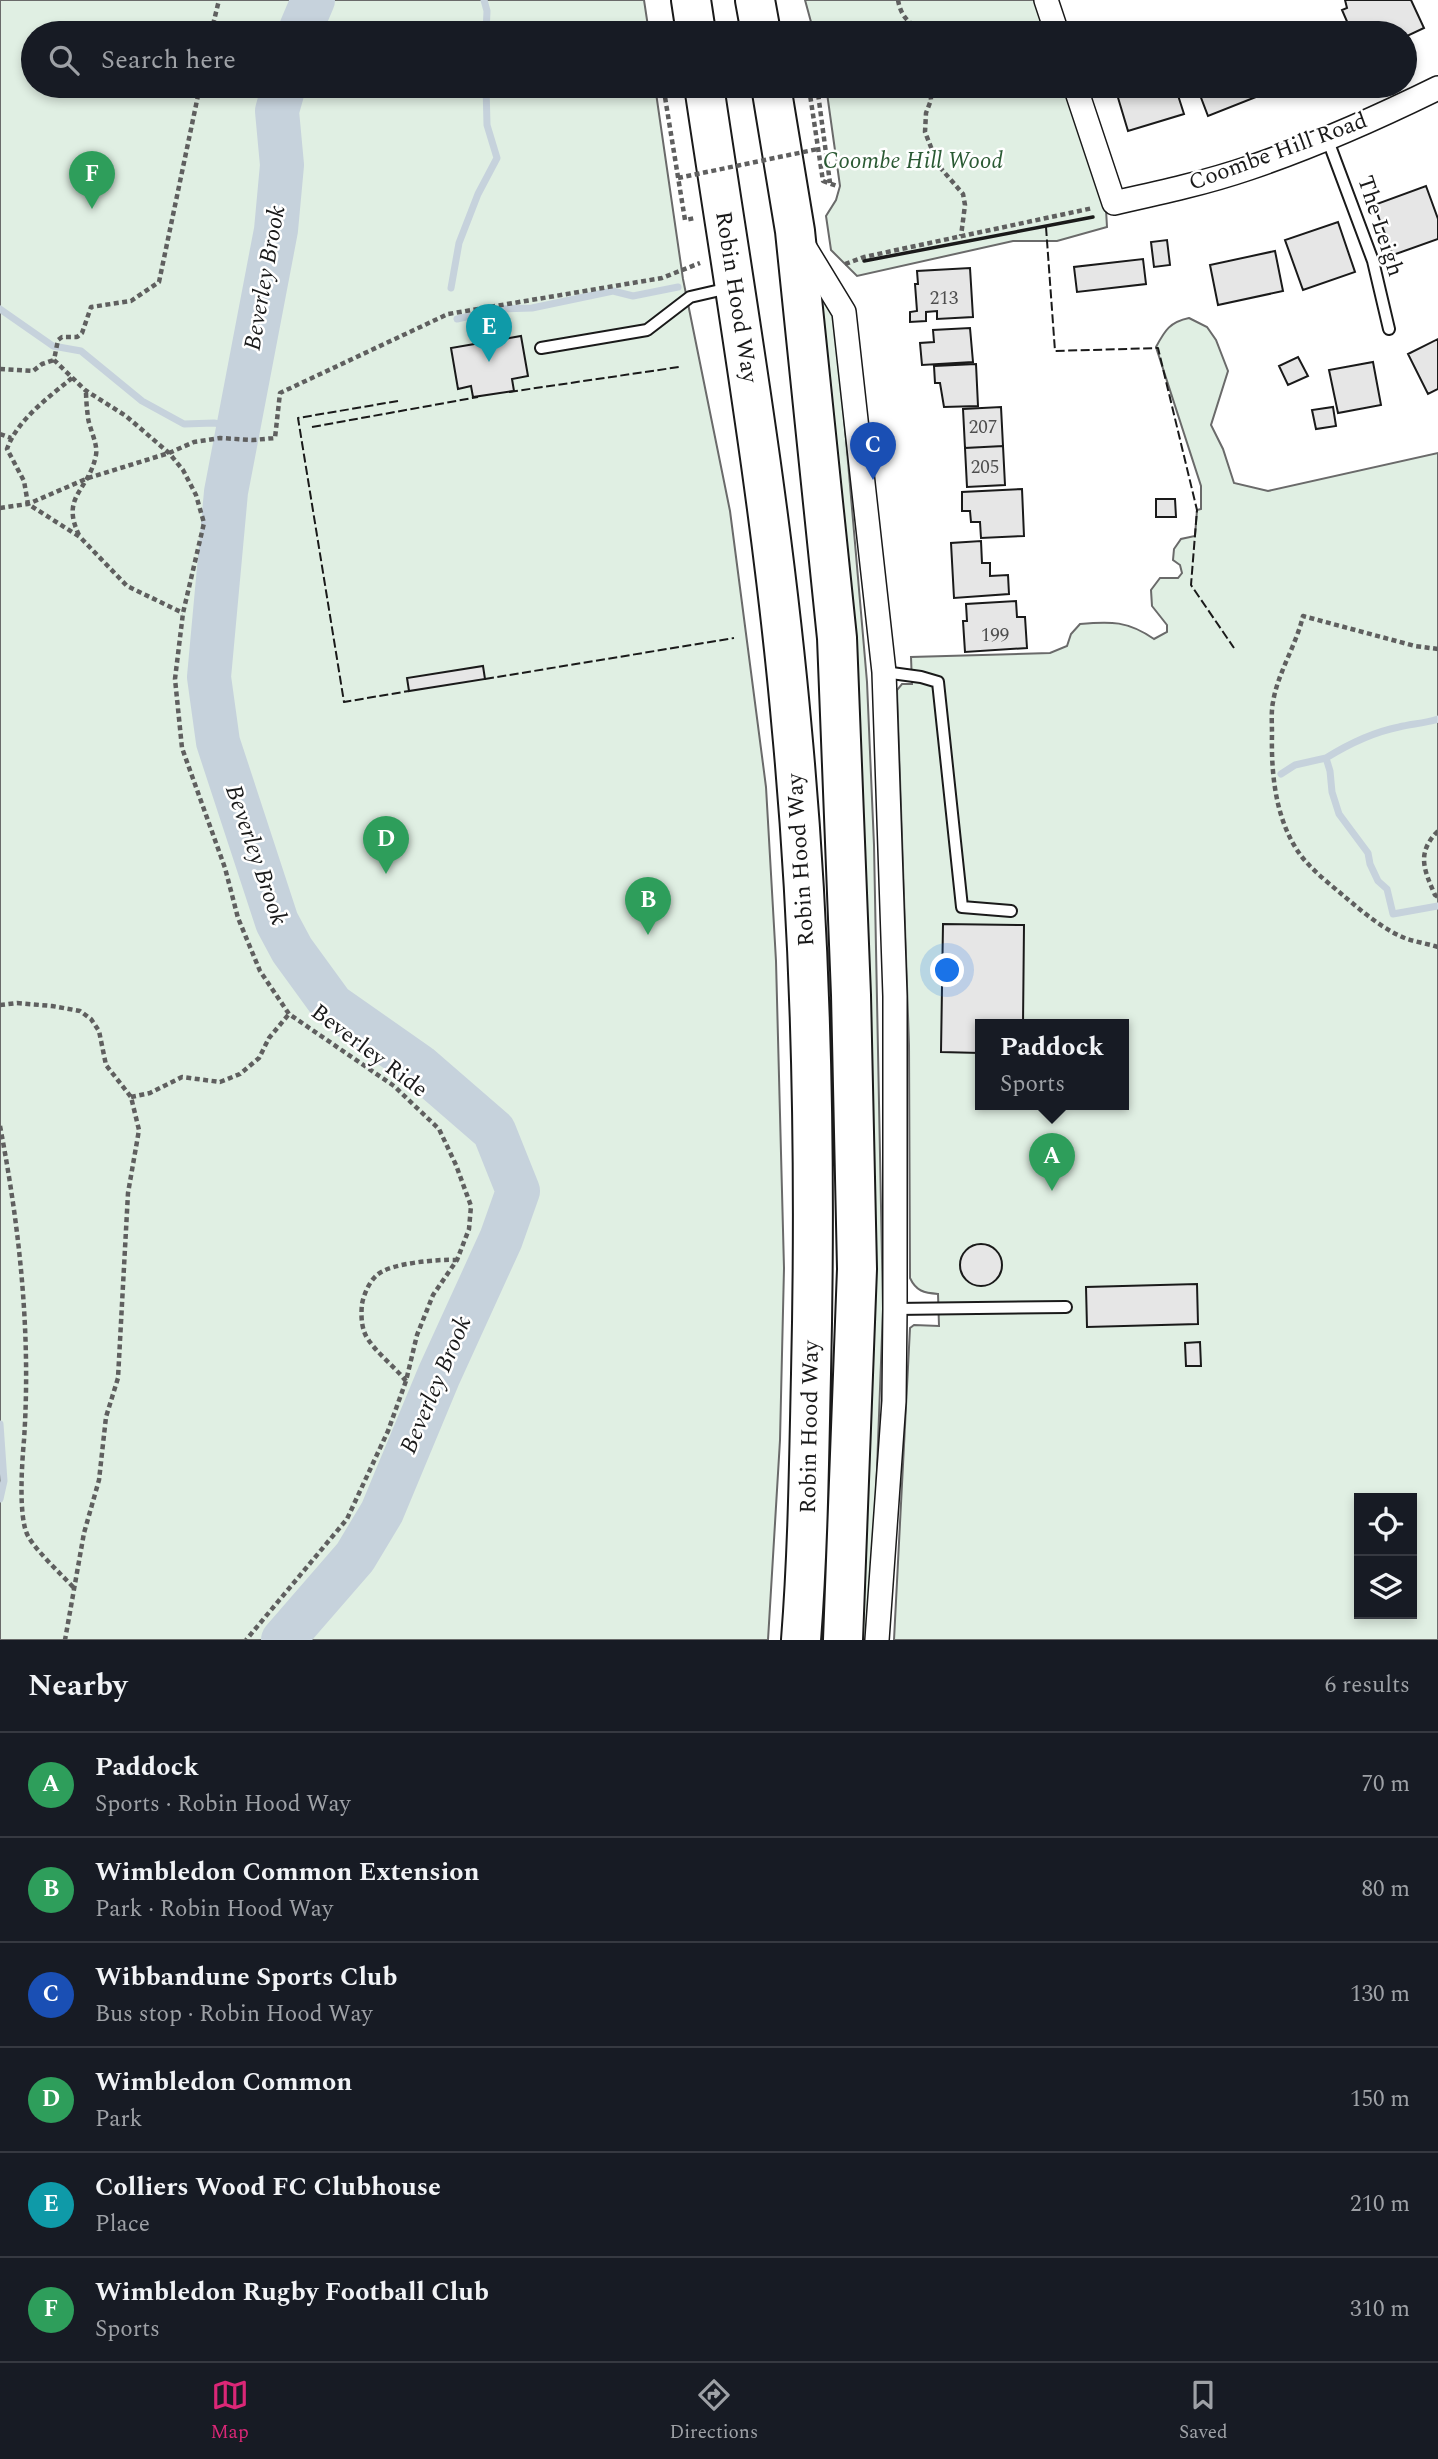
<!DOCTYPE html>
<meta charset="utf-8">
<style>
body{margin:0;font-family:Spectral,serif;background:#20242c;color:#f1f3f6}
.controls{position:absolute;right:21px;bottom:21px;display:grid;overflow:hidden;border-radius:0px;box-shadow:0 4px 10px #0003}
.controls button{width:63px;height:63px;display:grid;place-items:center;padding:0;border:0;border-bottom:2px solid #363941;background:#171b24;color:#f1f3f6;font:35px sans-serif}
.you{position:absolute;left:948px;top:971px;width:24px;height:24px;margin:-18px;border:5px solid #fff;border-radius:50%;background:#1a73e8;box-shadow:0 0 0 10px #1a73e833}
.badge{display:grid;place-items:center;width:46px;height:46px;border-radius:50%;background:#db2777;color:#fff;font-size:23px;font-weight:700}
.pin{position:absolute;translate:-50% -58px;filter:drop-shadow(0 2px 4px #0008)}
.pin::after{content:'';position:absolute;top:37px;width:24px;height:21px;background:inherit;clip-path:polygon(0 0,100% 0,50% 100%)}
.popup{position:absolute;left:975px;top:1019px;width:154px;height:91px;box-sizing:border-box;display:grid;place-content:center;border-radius:0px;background:#171b24;filter:drop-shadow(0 2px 5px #0005);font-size:23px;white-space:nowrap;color:#9ea1a6}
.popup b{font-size:26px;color:#f1f3f6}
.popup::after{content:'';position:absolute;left:50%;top:100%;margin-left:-14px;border:14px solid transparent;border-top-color:#171b24}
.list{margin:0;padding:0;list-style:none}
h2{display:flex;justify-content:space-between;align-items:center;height:91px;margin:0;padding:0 28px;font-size:30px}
h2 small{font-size:23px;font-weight:400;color:#9ea1a6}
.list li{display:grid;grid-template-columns:46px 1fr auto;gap:21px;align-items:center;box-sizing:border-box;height:105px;padding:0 28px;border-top:2px solid #363941}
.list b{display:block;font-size:26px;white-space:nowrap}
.list p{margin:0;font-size:23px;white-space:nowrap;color:#9ea1a6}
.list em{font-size:23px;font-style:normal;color:#9ea1a6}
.icon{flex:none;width:38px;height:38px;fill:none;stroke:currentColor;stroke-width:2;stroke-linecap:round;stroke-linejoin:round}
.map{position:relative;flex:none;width:1438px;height:1640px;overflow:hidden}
.search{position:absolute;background:#171b24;box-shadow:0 4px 10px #0003;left:21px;right:21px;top:21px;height:77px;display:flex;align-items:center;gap:18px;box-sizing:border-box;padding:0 24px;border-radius:38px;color:#9ea1a6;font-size:26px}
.sheet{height:721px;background:#171b24}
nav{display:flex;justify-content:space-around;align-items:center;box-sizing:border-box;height:98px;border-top:2px solid #363941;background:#171b24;font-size:19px;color:#9ea1a6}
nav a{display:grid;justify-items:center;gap:4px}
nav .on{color:#db2777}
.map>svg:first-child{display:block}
.green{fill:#e0efe3;stroke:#6a6a6a;stroke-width:2;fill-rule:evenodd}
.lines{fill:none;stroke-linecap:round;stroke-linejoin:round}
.stream{stroke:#c6d2dc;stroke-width:7}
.river{stroke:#c6d2dc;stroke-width:44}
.building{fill:#e6e6e6;stroke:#1a1a1a;stroke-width:2}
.lane-casing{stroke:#1a1a1a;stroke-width:14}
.street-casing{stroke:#1a1a1a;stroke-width:26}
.highway-casing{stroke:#1a1a1a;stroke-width:42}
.path{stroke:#5f5f5f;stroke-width:4.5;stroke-dasharray:5 3.5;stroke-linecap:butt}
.lane{stroke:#fff;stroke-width:10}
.street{stroke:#fff;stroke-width:23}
.highway{stroke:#fff;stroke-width:38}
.path-bridge{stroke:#5f5f5f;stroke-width:4.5;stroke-dasharray:5 3.5;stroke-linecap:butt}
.fence{stroke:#1a1a1a;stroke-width:2;stroke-dasharray:9 3.5;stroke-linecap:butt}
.wall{stroke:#1a1a1a;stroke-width:3.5}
.labels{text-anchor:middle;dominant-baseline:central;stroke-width:5;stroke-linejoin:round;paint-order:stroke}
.number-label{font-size:19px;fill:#4d4d4d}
.street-label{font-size:23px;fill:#1a1a1a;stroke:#fff}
.park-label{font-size:23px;font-style:italic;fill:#2b5a34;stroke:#fff}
.water-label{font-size:24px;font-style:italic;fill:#1a1a1a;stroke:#fff}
</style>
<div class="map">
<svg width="1438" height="1640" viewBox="0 0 1438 1640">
<rect width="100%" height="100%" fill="#fff"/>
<path class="green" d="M0,0H644L649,33H33V86H655L683,279L730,511L766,787L776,961L784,1268L780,1440L768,1640H0Z
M805,0H1035L1046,33H814Z
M826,86H1062L1105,192L1107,227L1057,241H1013L857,276L831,250L826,216L836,200L840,186Z
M818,288L828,301L836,323L867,682L874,845L883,1309L875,1522L867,1640H862L874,1309Z
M1189,318L1207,327L1216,340L1228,371L1211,425L1223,449L1234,483L1268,491L1438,453V1640H894L910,1328L914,1325L939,1326L938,1294C924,1293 916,1291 910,1278L909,1045L897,690L902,684H912L911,657L1050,653L1067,646L1071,634L1080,624C1111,621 1128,621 1154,639L1167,632V625L1152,606L1151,590L1160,578H1178L1182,573L1180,565L1173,560L1174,549L1181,539L1195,536L1197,510L1201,509V486L1156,347C1165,330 1170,322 1189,318ZM980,1025H1124V1105H980ZM1359,1498H1412V1614H1359Z"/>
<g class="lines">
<path class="stream" d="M484,0L487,11L486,33
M451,288L459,243L478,194L497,158L487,125L486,86
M0,309L53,346L81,351L142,401L184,424L214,423L238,427
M457,319L501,309L532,308L613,291L633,296L678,287
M1326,758C1347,745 1374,732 1399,727C1412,724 1425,723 1438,719
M1281,774L1295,765L1326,758L1330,771L1332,792L1339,814L1368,853L1370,864L1378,881L1387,889L1393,914L1438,906
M0,1424L4,1481L0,1499"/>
<path class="river" d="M299,33L313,0
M283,1640L355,1557L382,1512L439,1375L501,1239L518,1191L494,1131L419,1066L332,1005L292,950L277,922L218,742L209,677L226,492L276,230L282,165L277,111L284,86"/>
</g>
<path class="building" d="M1411,0L1424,28L1405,37V33H1352L1342,10L1347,8L1345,0Z
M1322,24L1326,33H1300Z
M1133,86H1154L1156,90L1175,86L1184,114L1128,131L1116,91Z
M1200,86H1274L1276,89L1208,116L1197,87Z
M1426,186L1438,219V239L1393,255L1374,205Z
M1338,222L1355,272L1303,290L1285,240Z
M1167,240L1170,265L1154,267L1151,242Z
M1275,251L1283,291L1218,305L1210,265Z
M1143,259L1146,284L1077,292L1074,267Z
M970,268L973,317L937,319V311L926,312V321L910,322V312L917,311L915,284H918L917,271Z
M970,328L973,362L922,365L920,343L934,342L933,330Z
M521,336L528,376L512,379L514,391L473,397L471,386L458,389L451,348Z
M1438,339V389L1428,394L1408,354Z
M1298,357L1308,376L1288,385L1279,366Z
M1373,362L1381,405L1338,413L1329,370Z
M976,364L978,406L944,407L940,383H935L934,366Z
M1001,407L1003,446L965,448L963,409Z
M1333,407L1336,426L1316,429L1312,410Z
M1003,446L1005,485L967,487L965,448Z
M1022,489L1024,536L981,538L980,522H971L970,511H962V492Z
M1156,499H1175L1176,517H1156Z
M981,541L982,563H990V576L1008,575L1009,594L954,598L951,543Z
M1016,601L1017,617H1025L1027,648L965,652L963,621H967L966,604Z
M483,666L485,679L409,691L407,678Z
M943,924L1024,925L1023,1025H980V1053L941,1052Z
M960 1265a21 21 0 1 1 42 0a21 21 0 1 1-42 0Z
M1197,1284L1198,1324L1087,1327L1086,1287Z
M1200,1342L1201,1366H1186L1185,1343Z"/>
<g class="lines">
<defs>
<path id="lane" d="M1327,138L1373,261L1389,329
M541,348L647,330L690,297L729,288
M884,672L921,677L938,682L962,907L1011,911
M895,1309L1066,1307"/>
<path id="street" d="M1046,0L1057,33
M1075,86L1114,203C1159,193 1205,183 1249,168C1314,146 1377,118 1438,88
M802,243L844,312L884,672L895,996V1309L894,1401L877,1640"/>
<path id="highway" d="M691,0L696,33
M755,0L761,33
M704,86C736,300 773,514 792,731C812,944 816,1159 811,1374C809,1463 808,1551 801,1640
M771,86L795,231L837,638L851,995L857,1269L843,1640"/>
</defs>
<use href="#lane" class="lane-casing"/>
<use href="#street" class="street-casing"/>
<use href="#highway" class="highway-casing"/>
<path class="path" d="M898,0C901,18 911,25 926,33
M211,33L219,0
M200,86L159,282L131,301L91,307L82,333L77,337H62L58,340L54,360L85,390L126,416L169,453L183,470L196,495L204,523L183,613L175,679L182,748L225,868L238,918L260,971L289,1014L394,1086L439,1129L456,1165L471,1206L469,1229L457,1260L433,1295L417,1335L406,1381L388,1431L347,1519L246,1640
M817,86L809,88L823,181L837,186
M817,86L830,183
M930,86L931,100L926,113L925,132L938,165L963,194L965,205L961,236
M674,88L664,91L685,220L695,218
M845,264L864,257L1093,208
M0,369L33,371L42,364L54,360
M72,378C49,397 17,420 7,449L24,481L28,504L80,537L127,586L183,613
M0,434L11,438
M0,508L28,504L88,478L169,453L194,442L220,438L253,440L275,438L280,393L448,314L662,278L700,263
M79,535C60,496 89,491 96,455C98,444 90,430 88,418C87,409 86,400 86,391
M1438,649L1415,646L1303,616C1296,646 1278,672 1273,702C1271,712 1272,724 1272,734C1271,776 1276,823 1302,857C1314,872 1331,885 1345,897C1364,913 1384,930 1407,939C1417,942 1428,944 1438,947
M1438,831C1416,853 1424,870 1435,895L1438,897
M0,1005L17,1003L52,1006L80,1011L91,1019L99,1031L106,1065L131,1097L139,1130L128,1193L118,1378L106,1417L99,1480L84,1533L65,1640
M131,1097L150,1093L182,1077L220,1082L240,1074L259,1058L269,1038L289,1014
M0,1126C20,1230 31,1335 24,1440C22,1462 18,1518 28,1536C37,1552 61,1574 74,1588
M406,1381C393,1365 376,1353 366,1336C361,1326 361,1314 362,1304C364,1294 369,1282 377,1275C390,1263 439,1259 456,1260"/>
<use href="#lane" class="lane"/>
<use href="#street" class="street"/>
<use href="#highway" class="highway"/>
<path class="path-bridge" d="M678,178L818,149"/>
<path class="fence" d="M1046,227L1055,351L1158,348L1197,510L1191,585L1234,648
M509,392L679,367
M398,401L298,418L344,702L409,691
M312,427L478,397
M485,679L734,638"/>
<path class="wall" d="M864,261L1093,217"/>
</g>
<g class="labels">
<g class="number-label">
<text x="944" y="298">213</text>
<text x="983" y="427">207</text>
<text x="985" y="467">205</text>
<text x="995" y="635">199</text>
</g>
<g class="street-label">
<text transform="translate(1278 152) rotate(-20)">Coombe Hill Road</text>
<text transform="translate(1380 226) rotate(72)">The Leigh</text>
<text transform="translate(736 297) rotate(81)">Robin Hood Way</text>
<text transform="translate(801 860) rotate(-94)">Robin Hood Way</text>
<text transform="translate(369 1051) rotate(37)">Beverley Ride</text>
<text transform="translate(810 1427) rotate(-89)">Robin Hood Way</text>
</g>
<g class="park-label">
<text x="913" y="161">Coombe Hill Wood</text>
</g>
<g class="water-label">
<text transform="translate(265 278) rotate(-80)">Beverley Brook</text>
<text transform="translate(256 855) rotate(71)">Beverley Brook</text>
<text transform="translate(436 1385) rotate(-67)">Beverley Brook</text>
</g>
</g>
</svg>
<div class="controls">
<button><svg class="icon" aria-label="locate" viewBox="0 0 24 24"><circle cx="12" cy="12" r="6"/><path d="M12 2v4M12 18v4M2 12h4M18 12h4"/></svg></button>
<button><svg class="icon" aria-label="layers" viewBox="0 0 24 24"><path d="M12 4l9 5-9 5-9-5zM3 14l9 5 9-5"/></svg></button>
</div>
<div class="you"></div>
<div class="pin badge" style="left:1052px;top:1191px;background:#2e9e5b">A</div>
<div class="popup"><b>Paddock</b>Sports</div>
<div class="pin badge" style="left:648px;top:935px;background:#2e9e5b">B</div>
<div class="pin badge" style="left:873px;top:480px;background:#1a4fb4">C</div>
<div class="pin badge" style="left:386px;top:874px;background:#2e9e5b">D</div>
<div class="pin badge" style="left:489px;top:362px;background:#0f9aa8">E</div>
<div class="pin badge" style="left:92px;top:209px;background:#2e9e5b">F</div>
<div class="search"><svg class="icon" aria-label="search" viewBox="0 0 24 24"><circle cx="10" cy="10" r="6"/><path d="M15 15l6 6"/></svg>Search here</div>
</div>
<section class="sheet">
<h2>Nearby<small>6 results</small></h2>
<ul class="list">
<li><span class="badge" style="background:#2e9e5b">A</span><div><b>Paddock</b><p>Sports · Robin Hood Way</p></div><em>70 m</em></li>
<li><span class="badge" style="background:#2e9e5b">B</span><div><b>Wimbledon Common Extension</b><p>Park · Robin Hood Way</p></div><em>80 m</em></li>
<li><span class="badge" style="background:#1a4fb4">C</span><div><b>Wibbandune Sports Club</b><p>Bus stop · Robin Hood Way</p></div><em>130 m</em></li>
<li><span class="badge" style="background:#2e9e5b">D</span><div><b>Wimbledon Common</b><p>Park</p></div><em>150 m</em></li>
<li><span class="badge" style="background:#0f9aa8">E</span><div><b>Colliers Wood FC Clubhouse</b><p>Place</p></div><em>210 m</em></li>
<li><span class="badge" style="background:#2e9e5b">F</span><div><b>Wimbledon Rugby Football Club</b><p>Sports</p></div><em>310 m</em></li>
</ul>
</section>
<nav>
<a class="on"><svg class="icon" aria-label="map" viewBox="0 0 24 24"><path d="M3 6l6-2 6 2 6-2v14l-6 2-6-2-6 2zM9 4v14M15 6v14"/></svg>Map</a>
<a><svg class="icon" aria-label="directions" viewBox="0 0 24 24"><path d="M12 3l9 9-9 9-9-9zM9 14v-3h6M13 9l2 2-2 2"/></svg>Directions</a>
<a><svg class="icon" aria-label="saved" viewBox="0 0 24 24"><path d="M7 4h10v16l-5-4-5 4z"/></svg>Saved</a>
</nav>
